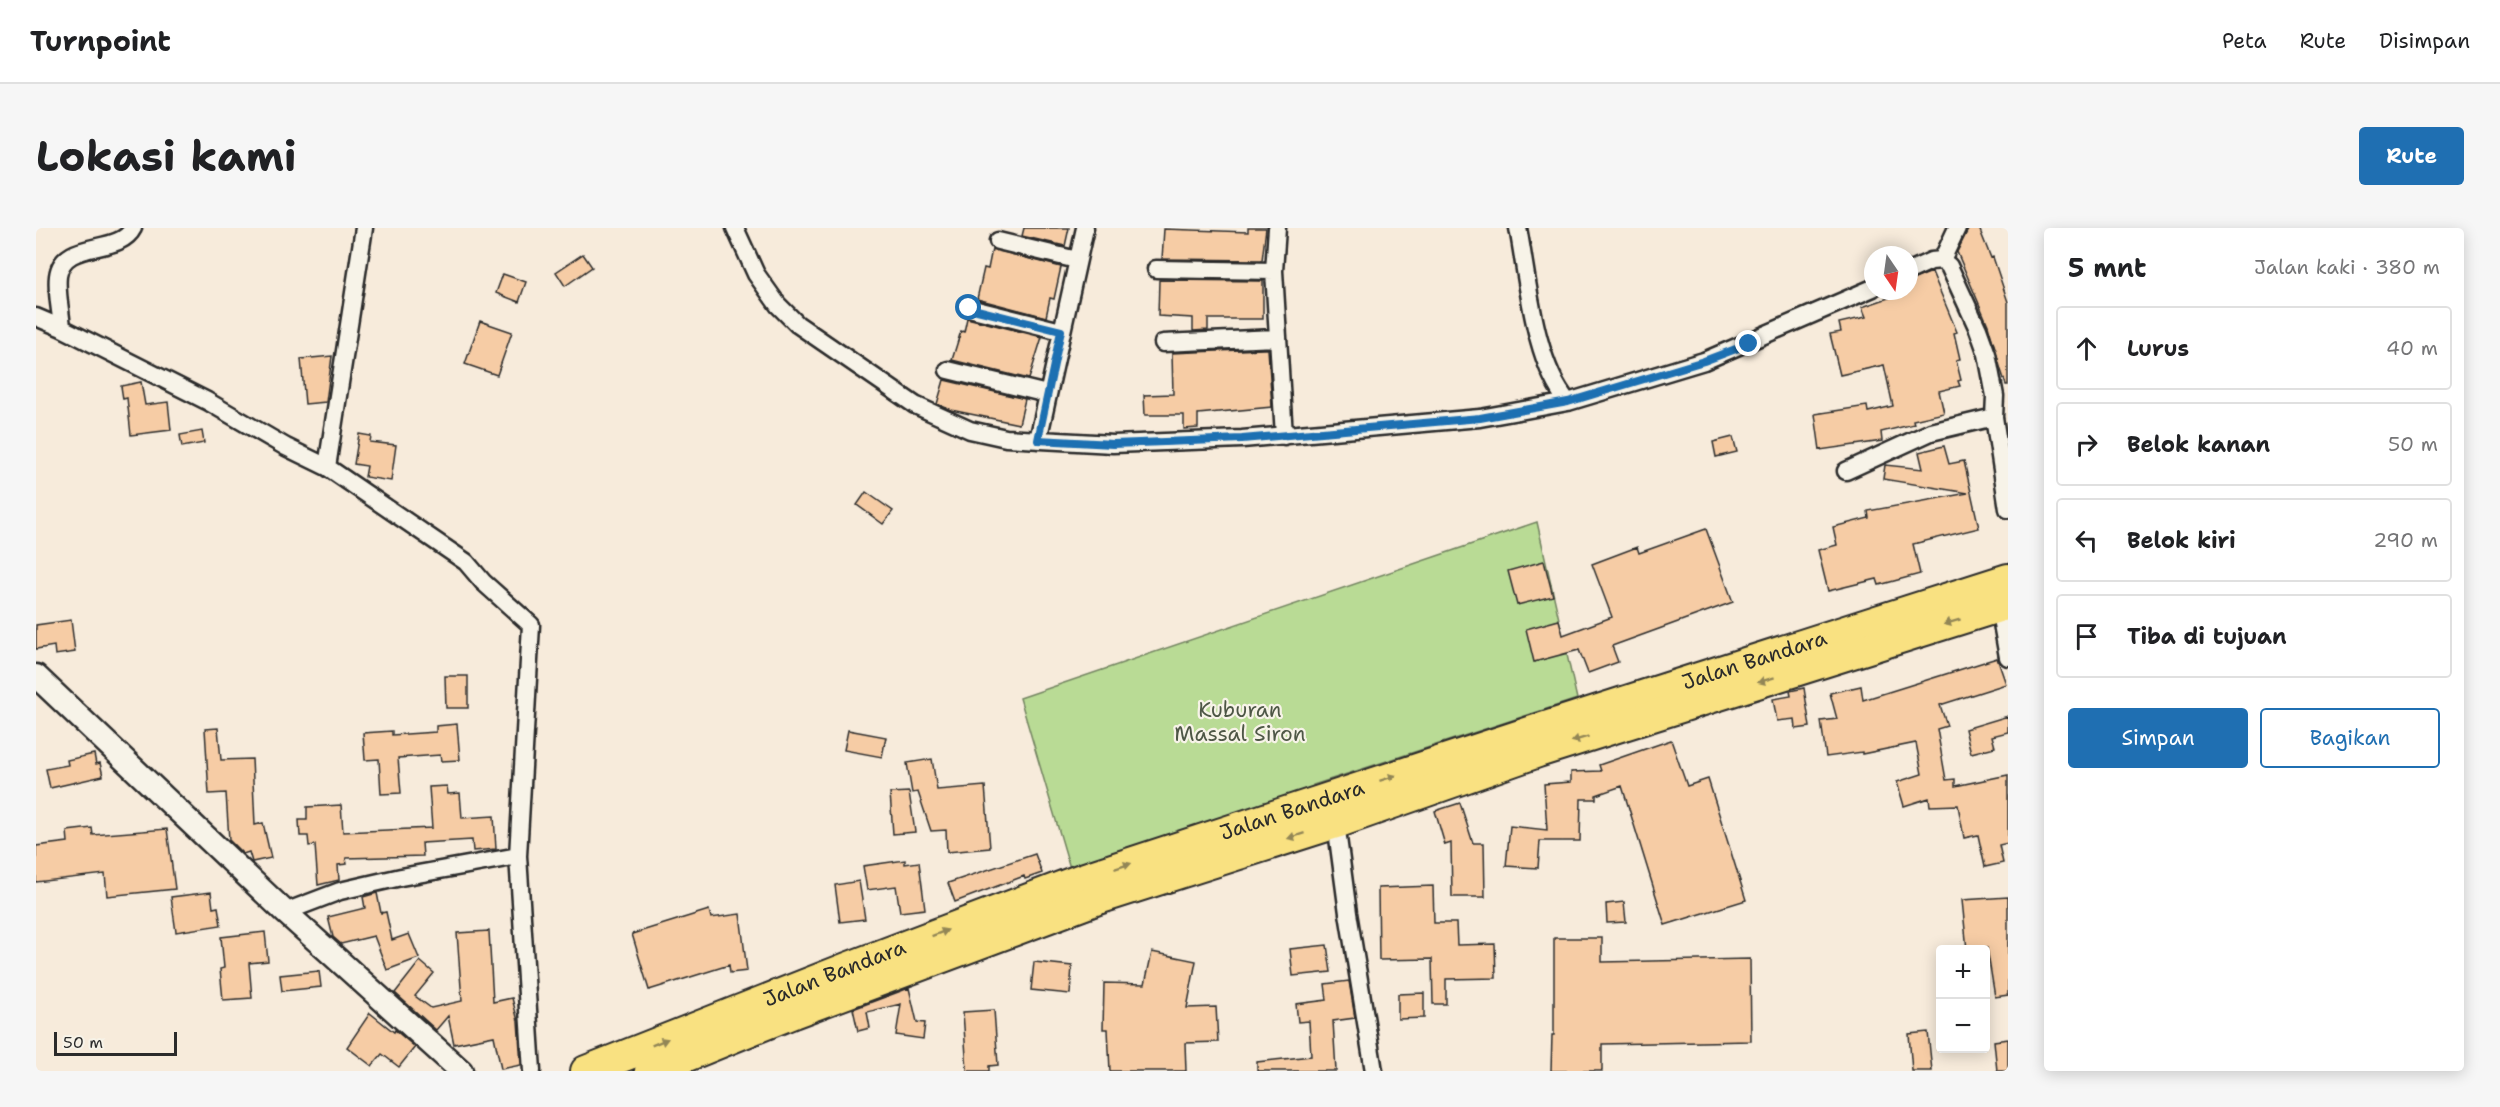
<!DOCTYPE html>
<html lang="id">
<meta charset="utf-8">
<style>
body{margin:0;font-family:"Shantell Sans",sans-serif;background:#f6f6f6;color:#202124}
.controls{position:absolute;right:18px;bottom:18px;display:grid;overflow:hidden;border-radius:6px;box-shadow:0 3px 15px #0003}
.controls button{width:54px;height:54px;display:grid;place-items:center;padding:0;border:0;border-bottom:2px solid #e0e0e0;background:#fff;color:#202124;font:30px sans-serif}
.compass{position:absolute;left:1828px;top:18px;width:54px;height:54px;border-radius:50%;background:#fff;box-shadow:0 3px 15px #0003;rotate:167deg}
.scale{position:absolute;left:18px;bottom:15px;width:123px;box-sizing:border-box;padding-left:6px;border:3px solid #2b2b2b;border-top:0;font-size:16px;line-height:21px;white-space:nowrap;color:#2b2b2b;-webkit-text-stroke:4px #f7f3e8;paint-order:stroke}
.stop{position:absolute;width:18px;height:18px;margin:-14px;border:4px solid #1f6fb2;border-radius:50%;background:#fff}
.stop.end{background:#1f6fb2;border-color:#fff;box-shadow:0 2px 6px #0008}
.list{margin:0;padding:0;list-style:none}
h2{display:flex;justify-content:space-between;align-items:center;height:78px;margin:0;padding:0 24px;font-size:26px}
h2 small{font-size:20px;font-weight:400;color:#757577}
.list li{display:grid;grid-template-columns:39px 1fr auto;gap:18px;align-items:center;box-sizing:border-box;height:84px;margin:0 12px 12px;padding:0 12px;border:2px solid #e0e0e0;border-radius:6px}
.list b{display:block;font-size:22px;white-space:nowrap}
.list em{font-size:20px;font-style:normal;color:#757577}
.actions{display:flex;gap:12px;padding:18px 24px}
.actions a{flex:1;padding:14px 0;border:2px solid #1f6fb2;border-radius:6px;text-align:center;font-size:21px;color:#1f6fb2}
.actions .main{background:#1f6fb2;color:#fff}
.icon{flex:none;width:33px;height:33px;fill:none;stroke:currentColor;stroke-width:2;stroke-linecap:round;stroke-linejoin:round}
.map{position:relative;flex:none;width:1972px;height:843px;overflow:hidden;border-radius:6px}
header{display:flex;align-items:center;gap:36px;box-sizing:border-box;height:84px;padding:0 30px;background:#fff;border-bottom:2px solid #e0e0e0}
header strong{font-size:28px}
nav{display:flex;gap:33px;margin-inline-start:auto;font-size:21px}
.intro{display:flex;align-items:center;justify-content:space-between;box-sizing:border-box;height:144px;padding:0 36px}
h1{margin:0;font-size:42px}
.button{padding:15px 27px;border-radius:6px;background:#1f6fb2;color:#fff;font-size:21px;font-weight:700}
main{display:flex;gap:36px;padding:0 36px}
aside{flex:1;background:#fff;border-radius:6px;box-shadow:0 3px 15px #0003}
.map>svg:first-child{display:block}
.green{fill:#b9db95;stroke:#728360;stroke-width:1.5}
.building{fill:#f6cca5;stroke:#2b2b2b;stroke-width:1.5}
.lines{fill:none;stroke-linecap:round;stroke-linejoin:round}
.street-casing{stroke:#2b2b2b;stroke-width:21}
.secondary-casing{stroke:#2b2b2b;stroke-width:27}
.highway-casing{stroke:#2b2b2b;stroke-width:34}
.street{stroke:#f7f3e8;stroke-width:16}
.secondary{stroke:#f7f3e8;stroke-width:22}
.highway{stroke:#f9e181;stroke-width:30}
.oneway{fill:#928656}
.route{stroke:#1f6fb2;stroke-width:8}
.labels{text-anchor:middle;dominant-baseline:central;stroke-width:4.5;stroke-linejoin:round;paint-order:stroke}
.street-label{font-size:21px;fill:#2b2b2b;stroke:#f7f3e8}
.park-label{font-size:21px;fill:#4e5746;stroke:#f7f3e8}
</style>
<header>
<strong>Turnpoint</strong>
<nav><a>Peta</a><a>Rute</a><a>Disimpan</a></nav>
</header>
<div class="intro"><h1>Lokasi kami</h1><a class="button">Rute</a></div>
<main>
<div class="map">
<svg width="1972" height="843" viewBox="0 0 1972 843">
<rect width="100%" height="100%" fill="#f7ebdb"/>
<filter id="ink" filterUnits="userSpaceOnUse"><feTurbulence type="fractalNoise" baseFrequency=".0167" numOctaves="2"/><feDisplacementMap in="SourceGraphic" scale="12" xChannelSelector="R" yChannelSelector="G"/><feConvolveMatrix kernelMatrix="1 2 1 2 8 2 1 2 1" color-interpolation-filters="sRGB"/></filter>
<g filter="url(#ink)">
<path class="green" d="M1501,294L1541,471L1277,557L1278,568L1036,647L984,470Z"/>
<path class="building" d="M988,0H1033L1029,18L986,8Z
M1212,0H1230L1226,32L1126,31L1128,1L1212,4Z
M1933,0H1943L1955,30L1957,29L1972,74V157H1970L1965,142L1952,97L1921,24Z
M956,21L1025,39L1018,71L1014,70L1010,89L941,71L948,40L952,41Z
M547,26L556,39L529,58L520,44Z
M1896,44L1921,104L1918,105L1924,131L1920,132L1925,152L1922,153L1924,158L1903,163L1908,185L1877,192L1878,196L1845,204L1846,213L1784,222L1779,186L1831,178L1832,184L1857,178L1848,137L1804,147L1794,106L1805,104L1803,95L1830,89L1826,79L1873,63V53Z
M467,46L490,54L483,74L460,65Z
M1123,52L1227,53V91H1172V102L1157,103V90L1122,88Z
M931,90L1006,109L993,151L916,132L925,103L928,104Z
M444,93L476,104L461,147L429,136Z
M1227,121H1232L1236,179L1162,186V200L1148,201V187H1109L1108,167L1137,166L1136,125Z
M296,128L290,174L269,176L265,131Z
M908,152L989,171L983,196L915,182L901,176Z
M105,154L109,177L132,174L135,202L95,207L91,170L87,171L85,158Z
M166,203L168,215L146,219L144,207Z
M323,206L335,208L334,214L360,217L355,253L329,249L331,238L318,236Z
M1697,209L1701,224L1680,229L1677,214Z
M1908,218L1913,236L1928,233L1943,300L1877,316L1884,346L1843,357L1841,351L1792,363L1782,322L1801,317L1797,299L1833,290L1832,283L1932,265L1847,251L1849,237L1887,241L1883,224Z
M830,264L857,283L847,296L821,277Z
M1670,301L1697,374L1576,418L1582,434L1552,445L1543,422L1498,434L1490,401L1523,392L1527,407L1576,389L1556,336L1601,319L1603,325Z
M1508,333L1517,368L1481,377L1472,343Z
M35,392L39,424L19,427L18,418L0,421V397Z
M1961,430L1970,456L1904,477L1911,498L1901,501L1910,552L1919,551V558L1972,547V615L1963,617L1967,635L1949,639L1942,607L1928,610L1922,577L1894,578L1893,570L1868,578L1861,554L1886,546L1880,515L1826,526V524L1790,529L1785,493L1801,491L1794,465L1825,458L1827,472Z
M409,448H432V480H410Z
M1768,460L1774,499L1760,501L1759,491L1741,493L1737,471L1755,468L1754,463Z
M1972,488V504L1956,508L1959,519L1935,525L1929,501Z
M421,496L424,532L405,533L404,527L362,530L365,565L345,566L343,531L329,532L327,505L356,503V507L400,504V498Z
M182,500L185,532L216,531L219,597L227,595L235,630L216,634L213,624L207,626L193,612L190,565L173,566L169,501Z
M812,502L850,509L846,529L808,522Z
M1635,512L1651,558L1672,551L1710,672L1629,697L1586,558L1560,567V571H1545L1544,613H1504L1502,640L1470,638L1474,598L1511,602L1508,556L1535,554V544L1565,543L1563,537Z
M58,526L60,536L64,535L67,548L14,560L10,541L32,537L31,532Z
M896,531L901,562L949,558L954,620L911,624L910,602L895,603L882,564L876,565L871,535Z
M411,558L412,566L424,565L426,590L458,588L460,621L437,623L436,612L386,615L387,628L310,630L311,636L302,637L303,652L282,657L279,617L273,618L272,608H264L263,592H271V579L305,577L307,604L396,600L393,559Z
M873,564L879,604L857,606L854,565Z
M1424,575L1437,615H1448L1449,669H1416L1415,615L1409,617L1399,583Z
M56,600L57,607L131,601L139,661L71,668L69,646L0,654V618L32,614L31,603Z
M999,626L1006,645L989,651L988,648L919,674L912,655Z
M869,632V636L883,634L889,681L864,684L860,658L831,662L827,638Z
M823,653L829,691L804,694L799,657Z
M1397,658L1398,695H1420L1421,717L1459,716L1460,750L1410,751V776H1397L1396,731L1343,732L1342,660Z
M175,664L177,680L182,679L185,697L140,704L135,669Z
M341,665L345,685L350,684L356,712L373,706L383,730L351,742L338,708L305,716L297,709L292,689L329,680L327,669Z
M1972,669V767L1959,769L1951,720L1931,722L1926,672Z
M1588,674L1590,694L1571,695L1570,676Z
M673,682L675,690L704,686L711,743L694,745L693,737L613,762L596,706Z
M453,703L457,774L476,770L482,793L485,837L465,841L458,808L418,816L412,788L400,802L359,765L384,733L398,745L379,768L395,780L426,773L421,705Z
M229,704L232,733L213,735L216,770L187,772L184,741L188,740L185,709Z
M1518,710H1566V734L1714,731L1715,813L1566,816V843H1515L1516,807H1518Z
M1291,717L1295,744L1257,748L1254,721Z
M1116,724L1160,733L1151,780L1180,779L1182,814L1149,815L1150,843H1074L1072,801H1067L1068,755L1109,756Z
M998,734L1036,738L1034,766L995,762Z
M283,743L285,759L246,763L244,747Z
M1313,753L1319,790L1297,793L1300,843H1221V834L1275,828L1273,793L1262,794L1260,776L1291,772L1289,756Z
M873,760L881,794L889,795L887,811L860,807L865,776L831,784L834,800L822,803L817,781Z
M1388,765V790L1362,791V766Z
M958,782L962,837L953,838V843H931L927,784Z
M334,785L358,804L359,802L379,819L363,839L346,826L336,838L311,819Z
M1892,804L1896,843H1876L1873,806Z
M1972,811V843H1961L1958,813Z"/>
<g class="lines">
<defs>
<path id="street" d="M699,0L720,46L742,77L761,96L879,177L934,202L970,210L1077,216L1206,211L1444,190L1532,174L1668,133L1837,60
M1241,0L1238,43L1248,208
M1482,0C1492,52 1498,134 1532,174
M962,13L1041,32
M1906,32L1921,0
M1120,41L1238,43
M1873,43L1895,33L1906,32L1913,38L1942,101L1951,126L1959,168L1958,189L1972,281
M933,80L1025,103
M0,89L26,100L171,173L250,219L291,239L430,334L447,354L495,397L482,628L496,843
M26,100C25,84 20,64 22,48C27,10 83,28 97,0
M1127,115L1240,110
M912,142L1011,166
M1002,212L1049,0
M291,239L328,0
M1810,243L1895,204L1958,189
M1963,379L1972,429
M1300,595L1312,685L1338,843
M249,684L304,663L365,649L482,628"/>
<path id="secondary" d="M0,448L249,684L425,843"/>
<g id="highway">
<path id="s1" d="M550,843L811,740L1043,652L1497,503L1972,351"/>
<path d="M614,843L757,785L1062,671L1300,595L1502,524L1972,376"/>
</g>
</defs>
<use href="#street" class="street-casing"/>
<use href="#secondary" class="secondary-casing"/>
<use href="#highway" class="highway-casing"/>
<use href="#street" class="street"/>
<use href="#secondary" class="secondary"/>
<use href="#highway" class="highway"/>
</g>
<defs><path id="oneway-solid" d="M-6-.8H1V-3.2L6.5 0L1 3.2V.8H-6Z" transform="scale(1.5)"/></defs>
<g class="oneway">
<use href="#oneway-solid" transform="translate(1916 394) rotate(163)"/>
<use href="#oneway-solid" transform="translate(1730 452) rotate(163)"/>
<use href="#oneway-solid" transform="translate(1544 511) rotate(163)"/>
<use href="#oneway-solid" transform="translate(1352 550) rotate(-18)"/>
<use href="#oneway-solid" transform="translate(1260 608) rotate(162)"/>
<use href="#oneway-solid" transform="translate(1087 638) rotate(-18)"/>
<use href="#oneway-solid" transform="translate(904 705) rotate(-21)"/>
<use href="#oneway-solid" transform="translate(624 814) rotate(-22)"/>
</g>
</g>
<g class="lines" filter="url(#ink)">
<path class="route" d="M933,80L1025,103L1002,212L1077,216L1206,211L1444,190L1532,174L1668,133L1713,116"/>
</g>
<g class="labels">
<g class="street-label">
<text stroke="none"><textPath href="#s1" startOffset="1239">Jalan Bandara</textPath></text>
<text stroke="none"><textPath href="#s1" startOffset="753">Jalan Bandara</textPath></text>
<text stroke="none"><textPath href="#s1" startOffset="267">Jalan Bandara</textPath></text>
</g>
<g class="park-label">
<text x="1204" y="482">Kuburan<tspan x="1204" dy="24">Massal Siron</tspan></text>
</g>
</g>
</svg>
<div class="controls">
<button>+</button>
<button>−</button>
</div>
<svg class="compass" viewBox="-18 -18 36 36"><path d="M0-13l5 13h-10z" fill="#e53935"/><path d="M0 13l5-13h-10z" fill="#757577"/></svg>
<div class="scale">50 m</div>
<div class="stop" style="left:933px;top:80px"></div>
<div class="stop end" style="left:1713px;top:116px"></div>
</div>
<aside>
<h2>5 mnt<small>Jalan kaki · 380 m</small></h2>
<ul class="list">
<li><svg class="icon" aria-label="ahead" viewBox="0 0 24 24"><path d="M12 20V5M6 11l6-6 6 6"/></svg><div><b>Lurus</b></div><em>40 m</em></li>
<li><svg class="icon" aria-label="right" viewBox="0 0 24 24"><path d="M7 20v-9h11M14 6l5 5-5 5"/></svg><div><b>Belok kanan</b></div><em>50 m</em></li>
<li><svg class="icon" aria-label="left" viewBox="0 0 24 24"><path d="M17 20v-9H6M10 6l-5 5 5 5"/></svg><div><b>Belok kiri</b></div><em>290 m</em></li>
<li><svg class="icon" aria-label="arrive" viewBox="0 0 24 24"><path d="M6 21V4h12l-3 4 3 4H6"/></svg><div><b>Tiba di tujuan</b></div></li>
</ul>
<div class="actions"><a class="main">Simpan</a><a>Bagikan</a></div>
</aside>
</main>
